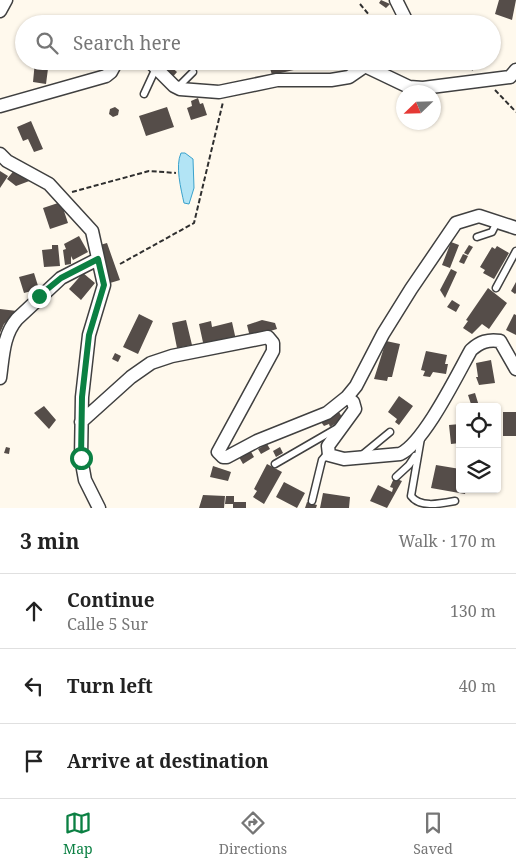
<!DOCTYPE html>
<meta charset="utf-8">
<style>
body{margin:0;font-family:"Noto Serif",serif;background:#f2f2f2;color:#222}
.controls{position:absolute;right:15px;bottom:15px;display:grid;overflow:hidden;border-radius:5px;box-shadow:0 1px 4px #0004}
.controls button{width:45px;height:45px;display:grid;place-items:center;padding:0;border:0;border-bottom:1px solid #e0e0e0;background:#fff;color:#222;font:25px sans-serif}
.compass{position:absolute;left:396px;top:85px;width:45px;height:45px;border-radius:50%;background:#fff;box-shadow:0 1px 4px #0004;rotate:247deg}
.stop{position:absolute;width:15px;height:15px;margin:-11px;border:4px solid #0b8043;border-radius:50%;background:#fff}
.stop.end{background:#0b8043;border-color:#fff;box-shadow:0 1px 5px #0008}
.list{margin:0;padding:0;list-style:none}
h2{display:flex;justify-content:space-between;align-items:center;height:65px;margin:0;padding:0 20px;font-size:21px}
h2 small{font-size:16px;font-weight:400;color:#767676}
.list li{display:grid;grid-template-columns:32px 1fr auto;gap:15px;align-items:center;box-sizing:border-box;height:75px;padding:0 20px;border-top:1px solid #e0e0e0}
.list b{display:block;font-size:19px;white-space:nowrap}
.list p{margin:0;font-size:16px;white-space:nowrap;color:#767676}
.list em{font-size:16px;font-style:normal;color:#767676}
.icon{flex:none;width:28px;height:28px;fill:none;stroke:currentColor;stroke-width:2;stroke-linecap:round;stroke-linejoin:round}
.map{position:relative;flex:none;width:516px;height:508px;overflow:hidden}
.search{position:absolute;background:#fff;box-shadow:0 1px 4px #0004;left:15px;right:15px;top:15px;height:55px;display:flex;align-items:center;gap:12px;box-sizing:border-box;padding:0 18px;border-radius:28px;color:#767676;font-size:19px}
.sheet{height:290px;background:#fff}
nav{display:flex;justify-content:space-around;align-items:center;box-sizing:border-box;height:70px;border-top:1px solid #e0e0e0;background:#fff;font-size:14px;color:#767676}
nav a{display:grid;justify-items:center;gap:2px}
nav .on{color:#0b8043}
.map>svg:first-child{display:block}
.water{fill:#b2e4f5;stroke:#3aa2cc}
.building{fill:#554d49}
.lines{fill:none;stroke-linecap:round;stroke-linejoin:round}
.lane-casing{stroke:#404040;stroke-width:9}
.street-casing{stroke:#404040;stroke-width:15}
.path{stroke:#2f2f2f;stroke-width:2;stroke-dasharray:5 2.5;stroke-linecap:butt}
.lane{stroke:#fff;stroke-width:6}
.street{stroke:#fff;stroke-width:12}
.route{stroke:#0b8043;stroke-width:6}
</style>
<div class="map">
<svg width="516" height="508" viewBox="0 0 516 508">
<rect width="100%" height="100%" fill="#fff9ed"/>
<path class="water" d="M181,153H185L193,159L194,188L189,204L184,203C181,189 175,166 181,153Z"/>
<path class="building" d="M381,0L390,4L386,8L379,3Z
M499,0H516L512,20L495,14Z
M35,61H49L46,84L33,82Z
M185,61H210L206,65L203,62L194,70Z
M276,61H306L307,67L272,75L269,65L277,63Z
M168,64L177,72L171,79L164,72Z
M198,98L200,104L203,103L207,115L191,120L187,108L192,106L191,101Z
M115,107L119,110L118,115L113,117L109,114L110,109Z
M167,107L174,127L146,136L139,116Z
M31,121L43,149L34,152L28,139L23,141L17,127Z
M16,168L32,180L16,186L7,179Z
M0,171L8,176L0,188Z
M61,202L68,223L50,229L43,208Z
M79,236L88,252L73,260L71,256V264L65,265L63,250L66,249L64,244Z
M451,242L459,245L450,268L442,265Z
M107,243L120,280L110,283L99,253L100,245Z
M52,245H58L60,266L44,267L42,250L52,249Z
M469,245L473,247L468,255L464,253Z
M497,246L509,253L494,279L483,273L485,270L480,267L492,247L495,249Z
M463,254L468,256L464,264L459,262Z
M451,269L457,272L445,298L440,290Z
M34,273L39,289L24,293L19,277Z
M83,273L95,283L81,300L69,289Z
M516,282V293L515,294L511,291Z
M488,288L507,303L489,329L482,324L472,334L463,328L468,321L466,320Z
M452,300L460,305L456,312L447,307Z
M0,309L17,311L4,324L0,333Z
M139,314L153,321L138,354L123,347Z
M514,314L516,315V335L506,330Z
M186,320L192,345L177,348L172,323Z
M262,320L275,323L277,329L250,337L247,325Z
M211,321L212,327L232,322L236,340L204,347L199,324Z
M386,341L400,344L392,377H388L387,381L374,379Z
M426,351L447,355L445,364H448L446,374L433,372L430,377L423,376L425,371L421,370Z
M115,353L121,356L118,362L112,359Z
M491,360L495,383L479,385L476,377H478L476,363Z
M475,393L479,406L472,407L468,395Z
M399,396L413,406L399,425L395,422L397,419L388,412Z
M44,406L56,420L49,429L34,413Z
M339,412L343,419L330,427L329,424L324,426L321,422Z
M503,412H516V436H503Z
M499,420L501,430H497V421Z
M460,424V443L451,444L449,425Z
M267,444L270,449L261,454L258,449Z
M6,447L10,448L9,454L4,453Z
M280,447L283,453L276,457L273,451Z
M250,450L254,457L243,464L239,457Z
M267,464L282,472L264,504L253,497L257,491L254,489Z
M436,465L460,469V489H466L465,494L431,488Z
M213,466L231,472L228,481L210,477Z
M394,478L402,481L387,508L370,501L378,485L392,492L393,488L390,487Z
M284,482L305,493L297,508L276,497Z
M323,493L350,497L349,508H320Z
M203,495L225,496L224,508H199Z
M226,496H234V502H246V508H233V504H225Z
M307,502L317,505L316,508H305Z"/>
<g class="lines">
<defs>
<path id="lane" d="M177,88L193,72
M144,94L156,68
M477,237L492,232L497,222
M496,288L516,251
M421,438L411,496C420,508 439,504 455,501
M362,455L390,432
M275,464L339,427
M396,477L409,465L415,456
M312,501L322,460L328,453"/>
<path id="street" d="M396,0L408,24
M0,11L6,0
M149,61L174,86L180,89L219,92L277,80H331L349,77L365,66L409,87L423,88L510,77L516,70
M365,66L371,63L391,61
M0,106L106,76L111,72L117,61
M0,154L7,161L49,184L92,231L104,285L89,335L82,397L81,458L85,480L99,508
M0,378C3,357 3,335 17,319L61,278L98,259
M347,397L353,402L355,409L328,446L329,455L344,459L400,454C424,443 457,375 471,350C480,342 488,339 500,341L516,369
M81,422L131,377L151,363L172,356L268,337L273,343V351L218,452L223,457H227L257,441L327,413L347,397L356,386L383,334L411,289L456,223L479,216L516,228"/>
</defs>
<use href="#lane" class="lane-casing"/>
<use href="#street" class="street-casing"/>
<path class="path" d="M360,4L370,16L384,24
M465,61L473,70
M495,90L516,112
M72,192L149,171L176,173
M120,264L194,223L223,102"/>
<use href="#lane" class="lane"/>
<use href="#street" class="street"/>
</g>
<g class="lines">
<path class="route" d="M39,296L61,278L98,259L104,285L89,335L82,397L81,458"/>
</g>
</svg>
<div class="controls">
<button><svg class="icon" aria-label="locate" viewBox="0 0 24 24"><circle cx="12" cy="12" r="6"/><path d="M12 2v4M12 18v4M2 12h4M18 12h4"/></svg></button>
<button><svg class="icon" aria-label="layers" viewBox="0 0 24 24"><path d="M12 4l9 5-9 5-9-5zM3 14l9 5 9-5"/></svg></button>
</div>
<svg class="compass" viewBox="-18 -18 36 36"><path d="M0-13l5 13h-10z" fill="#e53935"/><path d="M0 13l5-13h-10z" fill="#767676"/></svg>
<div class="stop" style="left:81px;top:458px"></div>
<div class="stop end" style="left:39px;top:296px"></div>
<div class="search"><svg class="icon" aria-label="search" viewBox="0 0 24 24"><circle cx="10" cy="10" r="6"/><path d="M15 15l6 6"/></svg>Search here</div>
</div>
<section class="sheet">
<h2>3 min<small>Walk · 170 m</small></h2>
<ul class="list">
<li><svg class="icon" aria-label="ahead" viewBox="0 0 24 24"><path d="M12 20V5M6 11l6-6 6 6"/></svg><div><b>Continue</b><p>Calle 5 Sur</p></div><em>130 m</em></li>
<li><svg class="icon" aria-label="left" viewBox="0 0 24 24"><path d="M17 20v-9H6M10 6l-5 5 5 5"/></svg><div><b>Turn left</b></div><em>40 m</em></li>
<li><svg class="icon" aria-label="arrive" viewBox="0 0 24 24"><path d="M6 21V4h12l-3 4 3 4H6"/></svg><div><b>Arrive at destination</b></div></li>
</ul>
</section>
<nav>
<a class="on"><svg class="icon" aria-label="map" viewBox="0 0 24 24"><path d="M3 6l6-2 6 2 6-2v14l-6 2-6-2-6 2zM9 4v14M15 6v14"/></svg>Map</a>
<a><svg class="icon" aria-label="directions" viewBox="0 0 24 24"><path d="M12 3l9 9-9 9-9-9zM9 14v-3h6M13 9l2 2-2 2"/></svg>Directions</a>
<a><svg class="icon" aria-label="saved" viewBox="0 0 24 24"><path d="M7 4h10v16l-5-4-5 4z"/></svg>Saved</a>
</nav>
